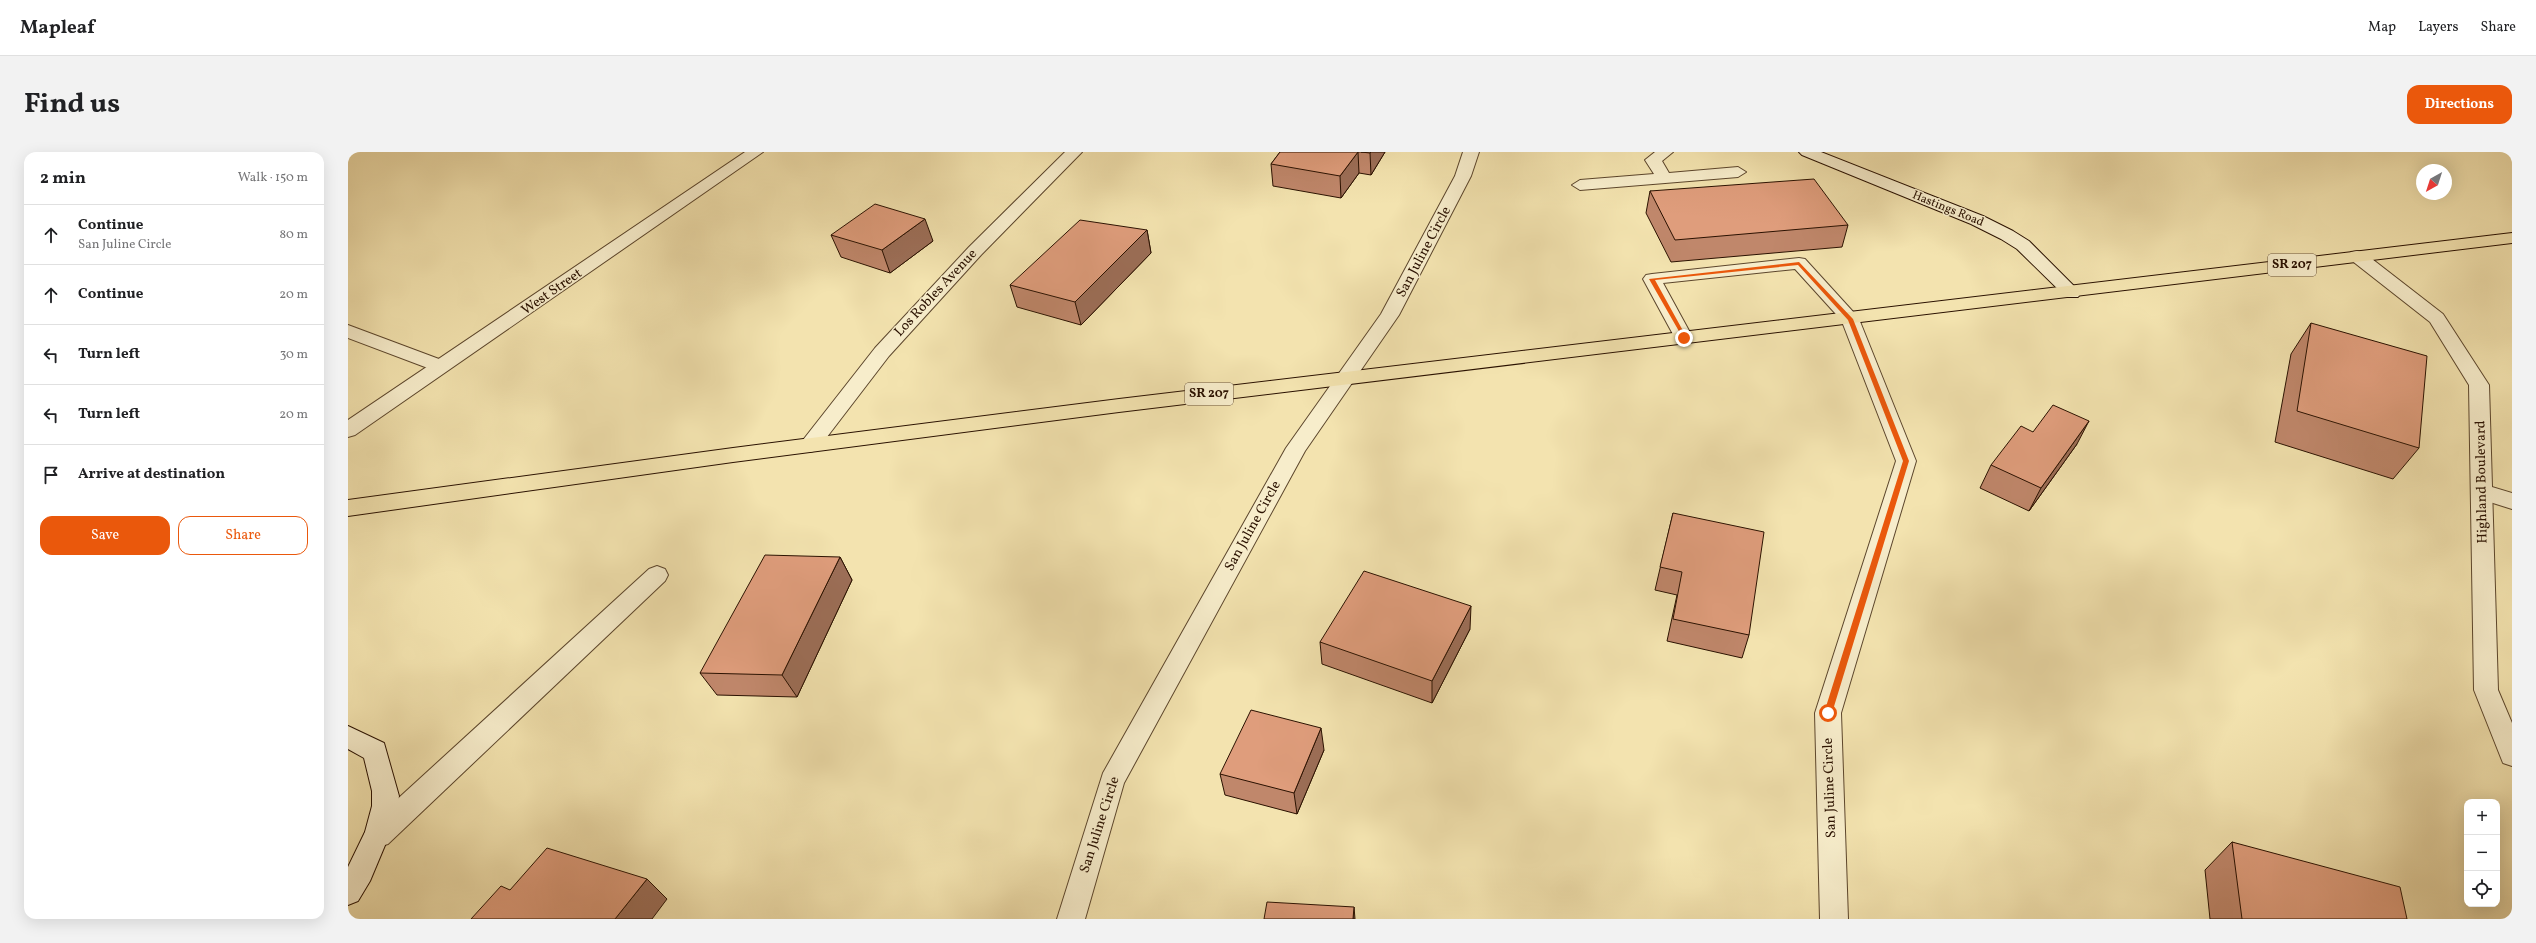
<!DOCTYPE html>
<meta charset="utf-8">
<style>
body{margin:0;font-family:Vollkorn,serif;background:#f2f2f2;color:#202124}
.controls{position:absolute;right:12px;bottom:12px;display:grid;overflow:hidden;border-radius:8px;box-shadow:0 4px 16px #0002}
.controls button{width:36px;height:36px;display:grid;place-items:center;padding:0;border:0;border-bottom:1px solid #e0e0e0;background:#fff;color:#202124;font:20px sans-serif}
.compass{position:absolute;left:2068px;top:12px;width:36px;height:36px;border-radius:50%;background:#fff;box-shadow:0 4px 16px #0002;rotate:219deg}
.stop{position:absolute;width:12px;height:12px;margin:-9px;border:3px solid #ea580c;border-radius:50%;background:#fff}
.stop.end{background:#ea580c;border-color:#fff;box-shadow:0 1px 4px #0008}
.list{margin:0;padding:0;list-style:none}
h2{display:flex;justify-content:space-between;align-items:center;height:52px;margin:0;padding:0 16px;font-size:17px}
h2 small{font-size:13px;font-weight:400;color:#757577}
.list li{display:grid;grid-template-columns:26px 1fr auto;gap:12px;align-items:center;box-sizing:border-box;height:60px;padding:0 16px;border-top:1px solid #e0e0e0}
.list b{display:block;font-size:15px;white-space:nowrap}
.list p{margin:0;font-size:13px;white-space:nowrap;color:#757577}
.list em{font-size:13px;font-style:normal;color:#757577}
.actions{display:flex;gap:8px;padding:12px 16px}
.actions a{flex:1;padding:9px 0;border:1px solid #ea580c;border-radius:12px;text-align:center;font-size:14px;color:#ea580c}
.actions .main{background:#ea580c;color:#fff}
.icon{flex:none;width:22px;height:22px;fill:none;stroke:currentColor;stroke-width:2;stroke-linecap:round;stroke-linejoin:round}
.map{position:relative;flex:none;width:2164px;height:767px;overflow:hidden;border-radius:12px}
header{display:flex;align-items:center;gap:24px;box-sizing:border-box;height:56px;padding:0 20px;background:#fff;border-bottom:1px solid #e0e0e0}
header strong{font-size:19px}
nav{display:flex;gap:22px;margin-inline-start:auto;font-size:14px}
.intro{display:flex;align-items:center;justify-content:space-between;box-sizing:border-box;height:96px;padding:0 24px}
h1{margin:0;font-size:28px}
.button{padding:10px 18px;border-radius:12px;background:#ea580c;color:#fff;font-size:14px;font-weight:700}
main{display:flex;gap:24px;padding:0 24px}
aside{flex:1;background:#fff;border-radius:12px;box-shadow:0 4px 16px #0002}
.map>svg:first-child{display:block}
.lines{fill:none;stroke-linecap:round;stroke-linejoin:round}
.lane-casing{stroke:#5c462c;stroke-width:2}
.street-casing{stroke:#5c462c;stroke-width:2}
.secondary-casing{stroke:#2a1100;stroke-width:2}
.highway-casing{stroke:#2a1100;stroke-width:2}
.lane{fill:#f7edcb;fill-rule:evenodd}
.street{fill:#f7edcb;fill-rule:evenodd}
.secondary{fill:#f7edcb;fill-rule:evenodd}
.highway{fill:#f3e3af;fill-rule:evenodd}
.wall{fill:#c0876b;stroke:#2a1100}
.shaded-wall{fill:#9c6e57;stroke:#2a1100}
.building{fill:#df9d7c;stroke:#2a1100}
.route{fill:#ea580c}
.labels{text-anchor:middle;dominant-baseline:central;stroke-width:3;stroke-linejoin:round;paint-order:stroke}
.far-street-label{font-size:12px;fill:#2a1100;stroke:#f7edcb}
.shield{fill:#f7edcb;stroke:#68533d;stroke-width:1}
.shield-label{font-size:13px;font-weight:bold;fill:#2a1100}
.street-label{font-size:14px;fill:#2a1100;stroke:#f7edcb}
</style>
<header>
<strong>Mapleaf</strong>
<nav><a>Map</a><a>Layers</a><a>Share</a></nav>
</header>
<div class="intro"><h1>Find us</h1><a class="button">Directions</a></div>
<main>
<aside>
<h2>2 min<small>Walk · 150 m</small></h2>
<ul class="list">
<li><svg class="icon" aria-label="ahead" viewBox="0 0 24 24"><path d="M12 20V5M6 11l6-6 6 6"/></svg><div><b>Continue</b><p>San Juline Circle</p></div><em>80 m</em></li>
<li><svg class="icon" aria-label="ahead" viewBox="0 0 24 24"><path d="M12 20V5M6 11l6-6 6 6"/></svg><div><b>Continue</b></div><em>20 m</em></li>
<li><svg class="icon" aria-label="left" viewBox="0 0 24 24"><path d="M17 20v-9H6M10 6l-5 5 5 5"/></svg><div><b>Turn left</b></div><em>30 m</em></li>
<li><svg class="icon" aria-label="left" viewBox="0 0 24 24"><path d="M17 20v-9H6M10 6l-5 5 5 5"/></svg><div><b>Turn left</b></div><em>20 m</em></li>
<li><svg class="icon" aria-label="arrive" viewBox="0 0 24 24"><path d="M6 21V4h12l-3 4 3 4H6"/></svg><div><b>Arrive at destination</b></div></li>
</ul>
<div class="actions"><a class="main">Save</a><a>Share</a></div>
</aside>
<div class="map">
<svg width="2164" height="767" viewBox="0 0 2164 767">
<rect width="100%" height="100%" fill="#f3e3af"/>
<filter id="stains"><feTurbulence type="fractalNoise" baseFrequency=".005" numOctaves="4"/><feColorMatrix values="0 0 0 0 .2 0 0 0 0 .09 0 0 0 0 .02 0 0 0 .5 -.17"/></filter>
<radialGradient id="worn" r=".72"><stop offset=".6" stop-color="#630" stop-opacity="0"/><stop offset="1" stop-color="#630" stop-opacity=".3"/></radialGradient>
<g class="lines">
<defs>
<path id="lane" d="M1307,0H1325L1314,9L1321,21L1390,15L1398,20L1390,25L1232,38L1224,33L1232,28L1306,22L1297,8Z
M1451,106L1457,107L1508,163L1511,167L1508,171H1496L1447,117L1315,131L1345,186L1343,190H1329L1327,186L1295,127L1298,123L1304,122Z
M0,173L99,210L102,214L99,218H85L0,186Z
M2134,332L2164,341V357L2126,345L2123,340L2126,335Z
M309,414L317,417L320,423L317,429L40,692L30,695L20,692L16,683L20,674L301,417Z"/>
<path id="street" d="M397,0H415L7,283L0,285V268Z
M717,0H734L633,103L541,204L469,298L462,300L455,298L452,293L455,288L527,196L621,95Z
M1115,0H1131L1123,24L1051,163L957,299L776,631L737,767H709L755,621L938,296L1033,162L1107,24Z
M2009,99L2015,100L2095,162L2141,233L2150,538L2164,571V614L2155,611L2126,538L2121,233L2082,170L2003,108L2000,104L2003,100Z
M1502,161L1508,163L1511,167L1568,309L1493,561L1500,767H1472L1467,561L1548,309L1493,167L1496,163Z"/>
<path id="secondary" d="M1451,0H1473L1635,64L1665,79L1681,89L1733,141L1730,145H1718L1669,97L1653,87L1623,72L1454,3Z
M0,574L36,591L51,644L48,667L22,729L10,749L0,753V715L17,680L24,654V639L16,606L0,597Z"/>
<path id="highway" d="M2164,81V91L771,260L385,310L0,364V348L385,296L771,247Z"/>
</defs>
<use href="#lane" class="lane-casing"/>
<use href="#street" class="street-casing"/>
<use href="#secondary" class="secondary-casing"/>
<use href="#highway" class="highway-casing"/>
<use href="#lane" class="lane"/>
<use href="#street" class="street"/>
<use href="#secondary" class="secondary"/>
<use href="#highway" class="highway"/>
</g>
<path class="wall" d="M932,0H1037L1023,23L1011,21L993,46L925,34L923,12Z
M1302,39L1500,73L1494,95L1323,110L1298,61Z
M799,78L803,101L733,173L669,155L662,133Z
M483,83L585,89L542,121L493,105Z
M1963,171L2071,296L2045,327L1927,290L1943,202Z
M1685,280L1729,292L1681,359L1632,336L1643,313Z
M1325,361L1401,483L1394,506L1319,489L1329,443L1307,438Z
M492,405L504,428L449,545L369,543L352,521Z
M1122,477L1084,551L974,512L972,490Z
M976,598L949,662L877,643L872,622Z
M1884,690L2059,767H1862L1857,718Z"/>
<path class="shaded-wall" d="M1010,0L1011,21L993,46L992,24Z
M1023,0H1037L1023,23L1022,1Z
M577,67L585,89L542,121L534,98Z
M799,78L803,101L733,173L727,150Z
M1741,269L1729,292L1681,359L1693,336Z
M492,405L504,428L449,545L434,523Z
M1123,454L1122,477L1084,551V529Z
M973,576L976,598L949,662L946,641Z
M299,727L319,747L304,767H267Z
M1006,755L1007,767H1005Z"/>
<path class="building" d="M932,0H1010L992,24L923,12Z
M1013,0H1023L1022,1Z
M1466,27L1500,73L1327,88L1302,39Z
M527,52L577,67L534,98L483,83Z
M732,68L799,78L727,150L662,133Z
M1963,171L2079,204L2071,296L1949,259Z
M1705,253L1741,269L1693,336L1643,313L1673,274L1685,280Z
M1325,361L1416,380L1401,483L1325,467L1334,420L1312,415Z
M417,403L492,405L434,523L352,521Z
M1016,419L1123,454L1084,529L972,490Z
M903,558L973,576L946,641L872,622Z
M1884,690L2052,735L2059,767H1894Z
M199,696L299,727L267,767H123L153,734L162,738Z
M919,750L1006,755L1005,767H916Z"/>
<path class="route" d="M1451,110L1505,167L1561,309L1484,561L1480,564L1476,561L1555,309L1500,168L1450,113L1307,128L1339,186L1336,188L1301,127Z"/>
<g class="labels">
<g class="far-street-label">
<text transform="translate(1600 57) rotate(22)">Hastings Road</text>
</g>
<g class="shield">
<rect x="1920" y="102" width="48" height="22" rx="3"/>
<rect x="837" y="231" width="48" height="22" rx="3"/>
</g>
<g class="shield-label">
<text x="1944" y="113">SR 207</text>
<text x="861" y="242">SR 207</text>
</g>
<g class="street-label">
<text transform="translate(1076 100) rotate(-62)">San Juline Circle</text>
<text transform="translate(204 140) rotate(-35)">West Street</text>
<text transform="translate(588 141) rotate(-47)">Los Robles Avenue</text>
<text transform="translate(2134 330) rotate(-91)">Highland Boulevard</text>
<text transform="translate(905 374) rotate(-61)">San Juline Circle</text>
<text transform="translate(1482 636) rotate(-92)">San Juline Circle</text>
<text transform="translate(752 673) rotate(-72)">San Juline Circle</text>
</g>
</g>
<rect width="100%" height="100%" filter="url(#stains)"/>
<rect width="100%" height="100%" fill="url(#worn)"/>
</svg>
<div class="controls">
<button>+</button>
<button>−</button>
<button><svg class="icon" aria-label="locate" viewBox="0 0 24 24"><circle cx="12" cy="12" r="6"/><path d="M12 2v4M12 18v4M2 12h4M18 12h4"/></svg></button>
</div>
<svg class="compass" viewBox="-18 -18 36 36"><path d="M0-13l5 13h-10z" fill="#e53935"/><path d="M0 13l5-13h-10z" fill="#757577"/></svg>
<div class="stop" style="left:1480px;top:561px"></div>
<div class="stop end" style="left:1336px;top:186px"></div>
</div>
</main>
